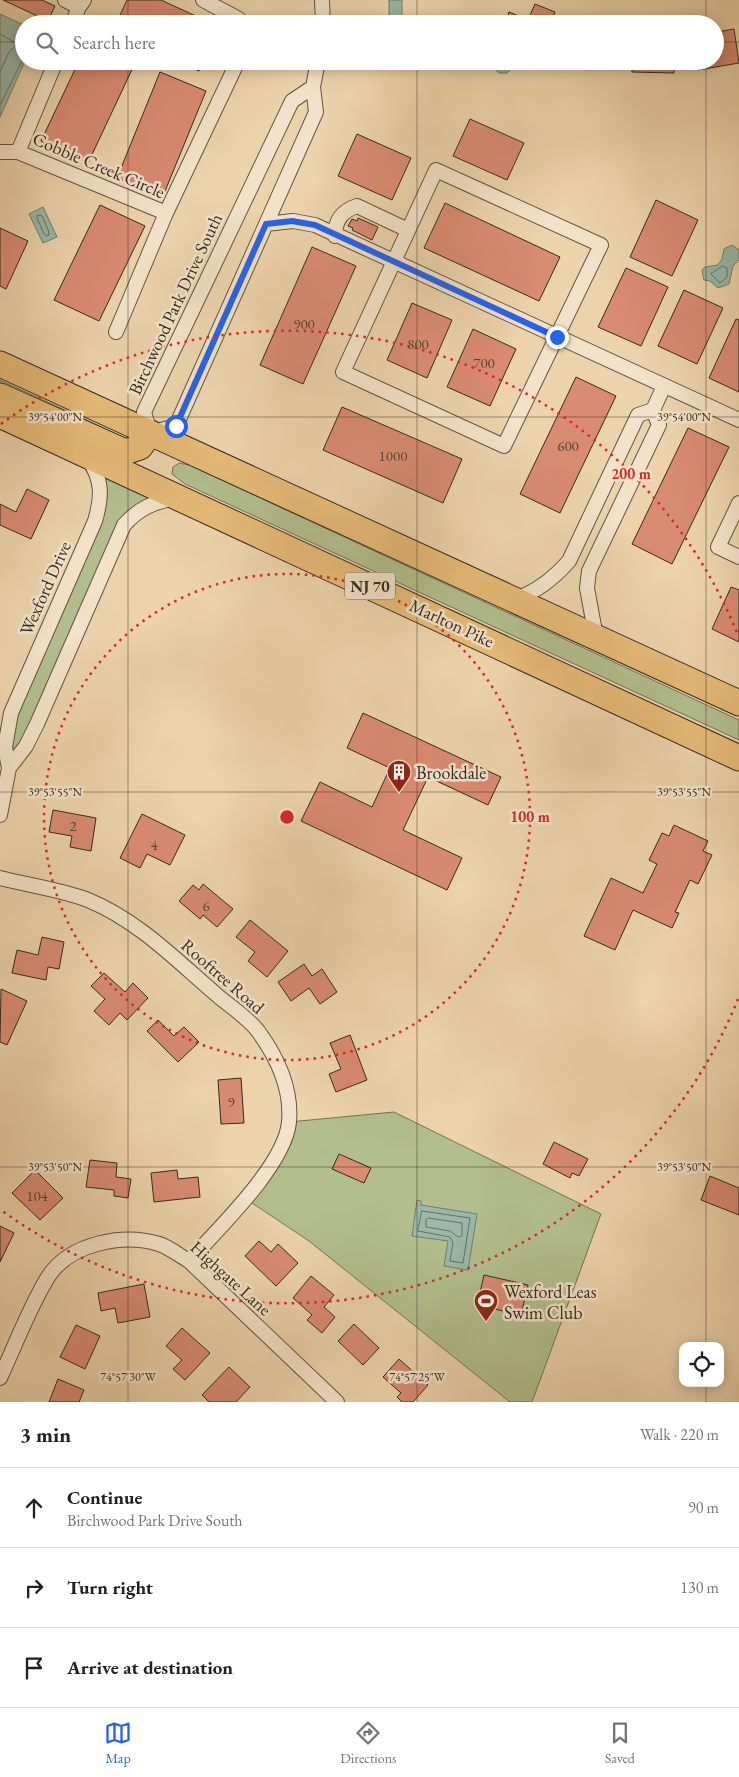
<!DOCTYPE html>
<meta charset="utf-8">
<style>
body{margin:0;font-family:"EB Garamond",serif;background:#f2f2f2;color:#202124}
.controls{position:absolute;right:15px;bottom:15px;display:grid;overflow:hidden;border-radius:10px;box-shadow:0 2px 12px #0003}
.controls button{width:45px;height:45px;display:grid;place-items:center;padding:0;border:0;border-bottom:1px solid #e0e0e0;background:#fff;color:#202124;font:25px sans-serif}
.stop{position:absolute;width:15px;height:15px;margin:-11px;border:4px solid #2563eb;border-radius:50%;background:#fff}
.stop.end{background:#2563eb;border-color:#fff;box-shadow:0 1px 5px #0008}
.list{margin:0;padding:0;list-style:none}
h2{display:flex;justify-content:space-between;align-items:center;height:65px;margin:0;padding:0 20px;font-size:21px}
h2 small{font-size:16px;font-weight:400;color:#757577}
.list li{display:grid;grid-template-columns:32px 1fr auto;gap:15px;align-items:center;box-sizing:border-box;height:80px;padding:0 20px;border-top:1px solid #e0e0e0}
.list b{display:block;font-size:19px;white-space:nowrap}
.list p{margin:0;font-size:16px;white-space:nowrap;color:#757577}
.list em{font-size:16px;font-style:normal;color:#757577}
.icon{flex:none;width:28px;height:28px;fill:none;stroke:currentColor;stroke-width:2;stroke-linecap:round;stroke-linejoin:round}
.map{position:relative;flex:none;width:739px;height:1402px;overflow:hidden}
.search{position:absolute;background:#fff;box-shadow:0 2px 12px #0003;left:15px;right:15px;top:15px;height:55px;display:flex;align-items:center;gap:12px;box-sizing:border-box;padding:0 18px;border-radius:28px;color:#757577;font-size:19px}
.sheet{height:305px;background:#fff}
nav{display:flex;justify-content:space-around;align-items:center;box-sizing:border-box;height:70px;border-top:1px solid #e0e0e0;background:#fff;font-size:14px;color:#757577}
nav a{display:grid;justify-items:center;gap:2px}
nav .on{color:#2563eb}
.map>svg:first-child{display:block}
.green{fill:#b2be8e;stroke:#727458}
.water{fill:#99b8a7;stroke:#707f71}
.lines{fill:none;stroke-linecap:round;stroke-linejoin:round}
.shore{stroke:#667164;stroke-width:1}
.building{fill:#d98b73;stroke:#332a21}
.street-casing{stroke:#615444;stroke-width:16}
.highway-casing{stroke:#332a21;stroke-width:27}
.street{stroke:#f3e2c9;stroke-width:14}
.highway{stroke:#e6ba76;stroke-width:25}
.route{stroke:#2563eb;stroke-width:6}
.ticks{fill:none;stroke:#332a21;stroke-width:1;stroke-opacity:0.45}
.ring{fill:none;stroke:#d62828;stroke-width:2.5;stroke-dasharray:2.5 5}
.labels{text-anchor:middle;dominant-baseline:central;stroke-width:5;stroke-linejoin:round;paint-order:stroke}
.number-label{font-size:15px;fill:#5c4236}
.shield{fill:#f3e2c9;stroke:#6d6153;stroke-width:1}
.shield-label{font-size:16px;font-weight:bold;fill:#332a21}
.street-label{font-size:18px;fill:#332a21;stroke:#f3e2c9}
.poi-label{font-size:18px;fill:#332a21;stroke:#f3e2c9;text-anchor:start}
.ticks-label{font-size:12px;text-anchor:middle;fill:#332a21;stroke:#f3e2c9;stroke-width:5;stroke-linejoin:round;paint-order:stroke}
.centre{fill:#d62828;stroke:#f3e2c9;stroke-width:2.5}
.ring-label{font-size:15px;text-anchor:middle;font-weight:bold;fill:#d62828;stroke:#f3e2c9;stroke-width:5;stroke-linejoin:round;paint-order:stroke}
</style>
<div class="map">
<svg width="739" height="1402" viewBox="0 0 739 1402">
<rect width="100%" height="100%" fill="#ecd3ac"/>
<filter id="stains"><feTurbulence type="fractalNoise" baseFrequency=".004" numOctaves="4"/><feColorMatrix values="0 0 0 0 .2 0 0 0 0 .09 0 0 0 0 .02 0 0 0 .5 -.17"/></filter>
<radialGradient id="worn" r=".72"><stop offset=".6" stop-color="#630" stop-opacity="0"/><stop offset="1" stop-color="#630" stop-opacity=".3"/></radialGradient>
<path class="green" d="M0,380L130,440L132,442L0,387Z
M179,463L189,465L739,720V740L185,484L172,474L173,467Z
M95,469L177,498L133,515L9,768L11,713L95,521Z
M394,1112L601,1214L532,1402H510L309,1241L246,1199L289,1122Z"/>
<path class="water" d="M389,0H402V18L395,22L389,19Z
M0,14L24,25L25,61L0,117Z
M487,61H509L511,69L507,73H499Z
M43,207L57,237L43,243L29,214Z
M732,245L739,250V260L733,266L729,284L718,288L710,281L704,280L702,270L705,267L718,265L722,259L724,249Z
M417,1200L421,1201V1205L477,1214L468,1270L444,1266L448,1241L412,1236Z"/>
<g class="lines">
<path class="shore" d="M0,34L17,44L9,52L0,72
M0,105L24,57
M38,215L42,216L49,232L48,236L44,234L37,218Z
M723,266L727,268V277L720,283L711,274Z
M422,1211L470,1218L463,1263L450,1261L453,1243L450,1237L418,1231Z
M428,1218L462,1223V1236L458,1237L450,1231L426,1227V1220Z"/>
</g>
<path class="building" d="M3,0H42L55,6L48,21Z
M127,0H161L213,24H116Z
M535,4L555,12L550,24H505L509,12L528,20Z
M734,29L739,63L698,70L697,61H715L717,32Z
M79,61H136L88,163L41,141Z
M178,61H203L199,71Z
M632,61H674V73L632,72Z
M160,72L206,91L163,196L117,178Z
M470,119L524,143L507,180L453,156Z
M357,134L411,158L392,200L338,176Z
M656,200L698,220L672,276L630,257Z
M445,203L560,257L539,301L424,248Z
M100,205L145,226L99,321L54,300Z
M358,218L378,227L372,240L352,230L353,228L348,226L352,219L357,221Z
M0,228L28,241L6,289L0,286Z
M312,247L356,266L303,384L260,365Z
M626,268L668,287L641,346L598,327Z
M684,290L723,308L697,364L658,346Z
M412,303L452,320L427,378L387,360Z
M736,319L739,320V392L709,378Z
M473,329L516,349L490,406L447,387Z
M576,377L616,396L560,513L520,494Z
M342,407L462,459L443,503L323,450Z
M688,428L729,447L672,564L632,544Z
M27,489L49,500L31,539L0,525V504L16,512Z
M731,587L739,590V642L712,629Z
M363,713L501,777L488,805L428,777L403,830L462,858L447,890L301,821L320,782L372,807L390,768L347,748Z
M53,810L96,818L91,851L70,847L72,836L49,832Z
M142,814L185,835L170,865L147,854L140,868L120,858Z
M674,825L708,841L703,851L712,855L698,884L690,880L675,912L679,913L672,928L633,910L615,950L584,936L611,878L643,893L657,864L649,860L662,833L669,836Z
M203,884L233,909L217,927L203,915L200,919L179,901L193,885L199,890Z
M250,920L288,951L267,977L248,961L255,952L236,937Z
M42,937L64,942L59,969L48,967L46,980L12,973L17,950L38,955Z
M304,964L312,976L322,969L337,992L320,1004L309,988L291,1001L278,982Z
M104,973L125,992L133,983L148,998L127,1020L120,1013L109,1025L94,1011L105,999L91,986Z
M1,989L27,1001L7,1045L0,1042Z
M158,1020L174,1036L184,1027L199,1042L178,1062L147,1031Z
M350,1035L367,1080L336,1092L329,1074L341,1069L330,1043Z
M241,1078L244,1123L221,1124L218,1080Z
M554,1142L588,1159L579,1176L572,1173L570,1178L543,1164Z
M339,1154L371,1168L364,1183L332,1169Z
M90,1160L117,1163L116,1177L131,1179L128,1198L114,1196V1190L86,1187Z
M35,1170L63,1198L40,1220L12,1193Z
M177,1170L178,1179L198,1177L200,1197L154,1202L151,1173Z
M710,1176L739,1188V1215L701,1200Z
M0,1226L14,1233L0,1262Z
M259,1241L271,1252L278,1244L298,1263L276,1286L245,1256Z
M484,1275L528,1285L521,1315L477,1305Z
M311,1276L334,1295L324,1307L335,1317L322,1333L307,1320L312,1315L293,1298Z
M144,1284L150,1317L118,1323L115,1308L101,1311L98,1293Z
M354,1324L379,1348L363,1365L338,1341Z
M76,1325L100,1336L85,1369L60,1357Z
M182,1328L210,1353L185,1380L173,1369L182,1360L166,1346Z
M399,1359L428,1385L413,1402H402L397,1397L401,1393L383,1377Z
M229,1367L250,1387L236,1402H209L202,1395Z
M58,1379L84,1390L79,1402H49Z"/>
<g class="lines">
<defs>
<path id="street" d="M65,0L79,7L84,0
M203,0L239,19L241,24
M322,0L323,24
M72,24L79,7
M313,87L316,112L176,426L150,433L144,412L292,101Z
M313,87L318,61
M0,152H18L166,213L238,61
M18,152L56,61
M436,170L601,245L504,446L343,372Z
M266,224L293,221L315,225L739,420
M335,236C335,220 342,211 357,206L408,230
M116,332L166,213
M653,410L664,386
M88,459C103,480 102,497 95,521L11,713L5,747L9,768L26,746L37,724L124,525C139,508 154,502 175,498
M739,503L718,547L739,557
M514,600C537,591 552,580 569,561L638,415L653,410L659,425L589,571L587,588L596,637
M0,815L9,768
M0,878C27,885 63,890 88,900C139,921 177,961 218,996C231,1007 248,1018 258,1031C277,1057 292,1088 289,1122C285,1165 218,1229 189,1261
M0,1378C15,1346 30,1306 48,1277C70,1243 123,1233 159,1244C169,1247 180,1256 189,1261L337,1402"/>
<path id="highway" d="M0,364L739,703
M0,396L125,452L140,447L150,433
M0,415L739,758"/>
</defs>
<use href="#street" class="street-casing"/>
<use href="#highway" class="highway-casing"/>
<use href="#street" class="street"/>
<use href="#highway" class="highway"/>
</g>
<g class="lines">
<path class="route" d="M176,426L266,224L292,221L315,225L557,337"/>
</g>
<path class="ticks" d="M128,0V24M417,0V24M706,0V24M0,42H24M715,42H739M128,61V1402M417,61V1402M706,61V1346M0,417H739M0,792H739M0,1167H739M706,1383V1402"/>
<g class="ring">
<circle cx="287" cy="817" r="243"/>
<path d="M738 999A486 486 0 0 1 1 1210M1 424A486 486 0 0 1 738 635"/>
</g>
<defs>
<symbol id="building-pin" viewBox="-11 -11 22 30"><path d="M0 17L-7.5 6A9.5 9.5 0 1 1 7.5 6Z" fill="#8f2418" stroke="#f3e2c9"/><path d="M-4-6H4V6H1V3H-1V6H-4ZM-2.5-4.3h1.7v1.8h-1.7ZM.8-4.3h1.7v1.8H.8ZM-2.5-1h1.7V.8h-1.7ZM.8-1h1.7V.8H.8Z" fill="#fff"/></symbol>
<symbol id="stadium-pin" viewBox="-11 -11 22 30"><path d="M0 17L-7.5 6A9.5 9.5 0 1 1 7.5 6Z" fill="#8f2418" stroke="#f3e2c9"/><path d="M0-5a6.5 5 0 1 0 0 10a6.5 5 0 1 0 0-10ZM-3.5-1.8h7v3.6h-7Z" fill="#fff"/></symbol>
</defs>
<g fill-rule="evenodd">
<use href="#building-pin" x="385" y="758" width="28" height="38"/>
<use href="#stadium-pin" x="472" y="1287" width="28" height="38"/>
</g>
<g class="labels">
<g class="number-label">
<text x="304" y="323">900</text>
<text x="418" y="343">800</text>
<text x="484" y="362">700</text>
<text x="568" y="445">600</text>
<text x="393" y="455">1000</text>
<text x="73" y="825">2</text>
<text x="154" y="844">4</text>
<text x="206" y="905">6</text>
<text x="231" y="1101">9</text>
<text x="37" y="1195">104</text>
</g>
<rect class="shield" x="345" y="572.5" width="50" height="27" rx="4"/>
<g class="shield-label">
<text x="370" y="586">NJ 70</text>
</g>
<g class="street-label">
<text transform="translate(99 165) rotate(23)">Cobble Creek Circle</text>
<text transform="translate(175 304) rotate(-65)">Birchwood Park Drive South</text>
<text transform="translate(45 588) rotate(-66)">Wexford Drive</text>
<text transform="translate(452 623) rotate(25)">Marlton Pike</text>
<text transform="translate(223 976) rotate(41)">Rooftree Road</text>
<text transform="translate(231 1278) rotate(42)">Highgate Lane</text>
</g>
<g class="poi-label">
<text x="416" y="772">Brookdale</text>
<text x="504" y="1291">Wexford Leas<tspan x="504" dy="21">Swim Club</tspan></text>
</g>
</g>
<g class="ticks-label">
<text x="55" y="421">39°54'00"N</text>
<text x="684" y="421">39°54'00"N</text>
<text x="55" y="796">39°53'55"N</text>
<text x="684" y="796">39°53'55"N</text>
<text x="55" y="1171">39°53'50"N</text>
<text x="684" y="1171">39°53'50"N</text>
<text x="128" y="1381">74°57'30"W</text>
<text x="417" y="1381">74°57'25"W</text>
</g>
<circle cx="287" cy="817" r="8" class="centre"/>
<g class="ring-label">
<text x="631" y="479">200 m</text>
<text x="530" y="822">100 m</text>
</g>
<rect width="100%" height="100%" filter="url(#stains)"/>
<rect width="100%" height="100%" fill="url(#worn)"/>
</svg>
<div class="controls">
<button><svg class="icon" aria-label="locate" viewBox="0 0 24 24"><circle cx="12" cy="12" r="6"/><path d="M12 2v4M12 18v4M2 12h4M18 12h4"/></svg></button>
</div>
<div class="stop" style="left:176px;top:426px"></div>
<div class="stop end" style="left:557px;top:337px"></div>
<div class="search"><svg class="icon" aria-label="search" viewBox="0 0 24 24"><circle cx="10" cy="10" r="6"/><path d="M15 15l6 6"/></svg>Search here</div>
</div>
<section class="sheet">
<h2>3 min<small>Walk · 220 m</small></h2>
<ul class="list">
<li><svg class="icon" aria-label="ahead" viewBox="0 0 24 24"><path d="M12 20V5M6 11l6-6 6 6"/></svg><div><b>Continue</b><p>Birchwood Park Drive South</p></div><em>90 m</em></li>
<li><svg class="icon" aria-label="right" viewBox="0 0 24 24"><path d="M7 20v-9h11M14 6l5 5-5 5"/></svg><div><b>Turn right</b></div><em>130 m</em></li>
<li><svg class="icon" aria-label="arrive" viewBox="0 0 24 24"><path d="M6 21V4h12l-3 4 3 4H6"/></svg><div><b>Arrive at destination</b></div></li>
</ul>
</section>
<nav>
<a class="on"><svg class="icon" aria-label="map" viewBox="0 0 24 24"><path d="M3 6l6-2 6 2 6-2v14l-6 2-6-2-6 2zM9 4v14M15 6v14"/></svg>Map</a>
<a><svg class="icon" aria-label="directions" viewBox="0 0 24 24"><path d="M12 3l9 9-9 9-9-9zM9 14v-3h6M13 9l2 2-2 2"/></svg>Directions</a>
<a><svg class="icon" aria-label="saved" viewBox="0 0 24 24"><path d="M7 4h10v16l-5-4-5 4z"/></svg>Saved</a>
</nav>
